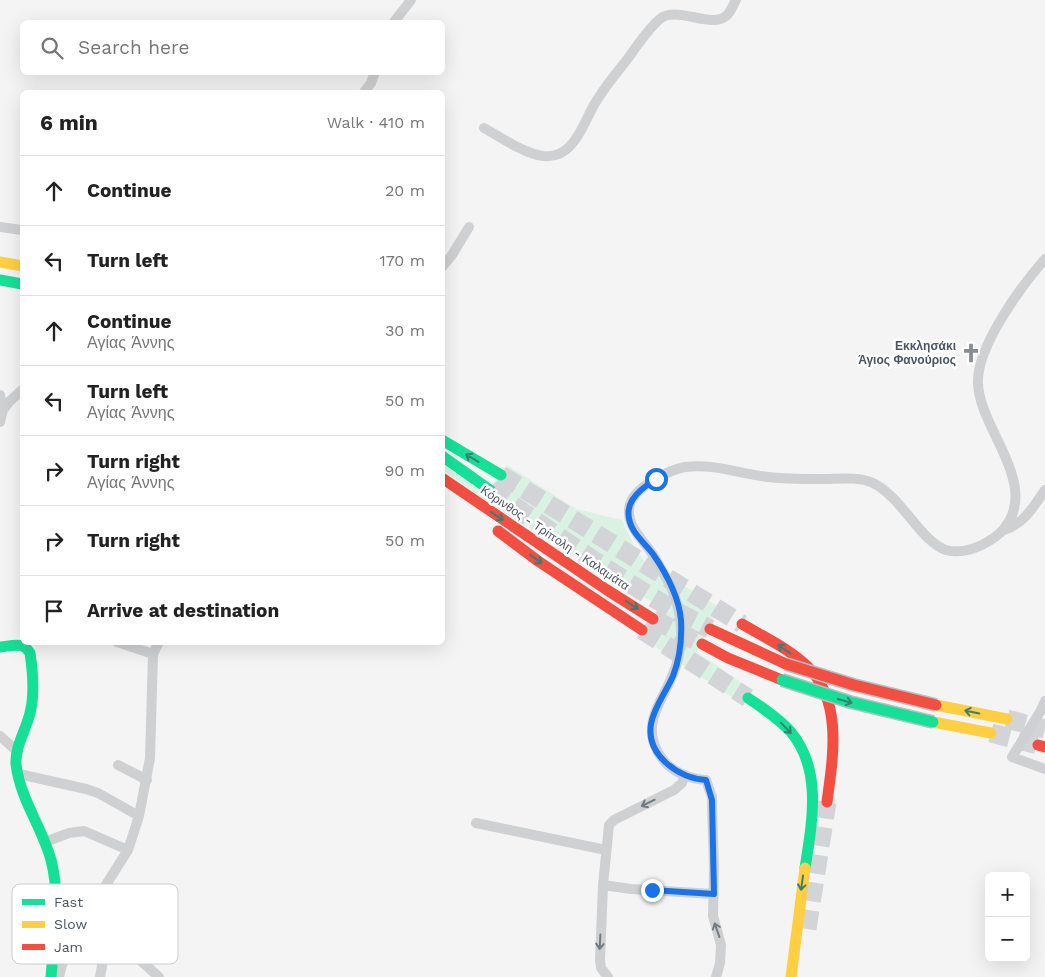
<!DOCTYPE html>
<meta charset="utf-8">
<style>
body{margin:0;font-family:"Work Sans",sans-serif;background:#f2f2f2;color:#222}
.controls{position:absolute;right:15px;bottom:15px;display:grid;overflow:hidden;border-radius:8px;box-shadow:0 5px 20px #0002}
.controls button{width:45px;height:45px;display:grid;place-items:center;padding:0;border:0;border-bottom:1px solid #e0e0e0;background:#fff;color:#222;font:25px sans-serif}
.stop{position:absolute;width:15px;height:15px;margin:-11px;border:4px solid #1a73e8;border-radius:50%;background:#fff}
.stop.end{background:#1a73e8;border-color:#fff;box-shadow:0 1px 5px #0008}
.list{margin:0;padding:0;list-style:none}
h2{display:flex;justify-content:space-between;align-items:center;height:65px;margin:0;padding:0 20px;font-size:21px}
h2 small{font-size:16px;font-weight:400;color:#767676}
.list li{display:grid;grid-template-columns:32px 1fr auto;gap:15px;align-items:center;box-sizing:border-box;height:70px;padding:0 20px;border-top:1px solid #e0e0e0}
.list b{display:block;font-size:19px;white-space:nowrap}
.list p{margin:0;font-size:16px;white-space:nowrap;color:#767676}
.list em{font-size:16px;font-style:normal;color:#767676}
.icon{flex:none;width:28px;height:28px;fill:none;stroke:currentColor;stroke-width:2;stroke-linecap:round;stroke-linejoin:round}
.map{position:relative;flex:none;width:1045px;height:977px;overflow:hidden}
.search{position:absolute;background:#fff;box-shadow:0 5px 20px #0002;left:20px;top:20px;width:425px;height:55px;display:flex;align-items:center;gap:12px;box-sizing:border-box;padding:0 18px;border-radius:8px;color:#767676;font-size:19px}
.panel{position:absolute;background:#fff;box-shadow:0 5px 20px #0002;left:20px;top:90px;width:425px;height:555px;border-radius:8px}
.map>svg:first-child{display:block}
.green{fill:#d9f2e3}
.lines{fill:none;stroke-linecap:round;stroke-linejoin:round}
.highway-tunnel{stroke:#d2d4d7;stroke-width:19;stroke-dasharray:19 9;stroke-linecap:butt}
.street{stroke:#ced0d2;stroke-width:10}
.fast{stroke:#16e098;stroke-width:11}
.slow{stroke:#ffcf43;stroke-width:11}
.jam{stroke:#f24e42;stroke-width:11}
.fast-bridge-casing{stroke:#b9bec3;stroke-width:14;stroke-linecap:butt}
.jam-bridge-casing{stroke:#b9bec3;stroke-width:14;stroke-linecap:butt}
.fast-bridge{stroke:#16e098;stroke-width:11}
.jam-bridge{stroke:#f24e42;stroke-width:11}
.oneway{stroke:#3a7f72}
.oneway2{stroke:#727b83}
.route{stroke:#1a73e8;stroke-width:6}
.labels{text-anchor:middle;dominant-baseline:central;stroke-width:5;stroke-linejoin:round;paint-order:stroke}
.poi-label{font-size:12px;font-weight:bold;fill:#4a5661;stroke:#fff;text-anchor:end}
.street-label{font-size:12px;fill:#4a5661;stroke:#fff}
.key{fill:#fff;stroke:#c9ccd0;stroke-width:1}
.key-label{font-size:14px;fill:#4a5661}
</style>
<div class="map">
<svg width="1045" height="977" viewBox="0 0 1045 977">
<rect width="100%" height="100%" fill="#f4f4f4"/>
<path class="green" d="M443,464L486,495L507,465L576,509L622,520L634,546L644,561L719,607L697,652L749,688L739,702L641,637L662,608L484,499L443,470Z"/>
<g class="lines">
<path class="highway-tunnel" d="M501,475L742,624
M490,490C562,538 632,590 710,629
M653,619L702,644
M642,630L748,698
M1007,719L1045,729
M991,733L1038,745
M807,929L827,802"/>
<path class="street" d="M394,22L411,0
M364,92L371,83L375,72
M484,128C500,137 525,154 543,156C553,157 563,154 570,146C583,133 587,115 597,100C606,85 618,71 629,57C638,44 648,29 660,19C676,5 711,29 726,16C731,12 733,5 736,0
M0,227L22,230
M442,267L452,255L469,227
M0,395L3,410L0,422
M3,410L10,401L22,390
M1004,530C1025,523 1033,507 1045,490
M117,642L153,654
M1045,701L1040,712L1012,757L1045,769
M0,736L18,752
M118,765L147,780
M19,774L86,789L98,793L139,816
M476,823L606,850
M45,842L69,833L84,831L128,850
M603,885L631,889L713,894
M81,890L88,898L95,902
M59,977C64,954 73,930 94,917
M100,977L108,932
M159,977L98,923L93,912L95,902L128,850L139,816L150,758L153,654L159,642
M608,977L601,968L600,960L603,885L609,825L614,820L674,790L682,783L685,775
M716,977L720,963L721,945L713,916L714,868L712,806V797L706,780C691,779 674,773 664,761C633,723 670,696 678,659C684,635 681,609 671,587C665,576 660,565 653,555C643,539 624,525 630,504C635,487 669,470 685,467C713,463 741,474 768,477C785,479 804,479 821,479C838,479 857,476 873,483C902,497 921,542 946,550C965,555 986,545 1000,533C1045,488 978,429 978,382C977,346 1022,285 1045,259"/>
<path class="fast" d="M0,280L22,284
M442,440L501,475
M442,456L490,490
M0,647C12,646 23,641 30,653C33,673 35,694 30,713C26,730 15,746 16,764C20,799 42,827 51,860C61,898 54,939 51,977
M748,698C763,708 778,718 790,731C823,769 812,823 805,868"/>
<path class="slow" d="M0,262L22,266
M936,705L1007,719
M933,722L991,733
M791,977L805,868"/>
<path class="jam" d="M442,478L607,590L653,619
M498,531L538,561L642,630
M742,624C764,637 788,648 807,666C843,701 833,757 827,802
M710,629L786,664
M702,644L728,658L782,680
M1038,745L1045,747"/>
<defs>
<path id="fast-bridge" d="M782,680L850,702L933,722"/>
<path id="jam-bridge" d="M786,664L854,685L936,705"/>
</defs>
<use href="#fast-bridge" class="fast-bridge-casing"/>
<use href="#jam-bridge" class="jam-bridge-casing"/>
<use href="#fast-bridge" class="fast-bridge"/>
<use href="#jam-bridge" class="jam-bridge"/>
</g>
<defs><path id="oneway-shaft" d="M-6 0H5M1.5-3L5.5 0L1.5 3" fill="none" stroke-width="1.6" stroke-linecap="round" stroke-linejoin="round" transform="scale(1.25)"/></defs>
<g class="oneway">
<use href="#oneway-shaft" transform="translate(472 458) rotate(-149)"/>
<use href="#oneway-shaft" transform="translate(497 516) rotate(34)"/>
<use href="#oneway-shaft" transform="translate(536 559) rotate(36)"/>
<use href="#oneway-shaft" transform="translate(632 605) rotate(32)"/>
<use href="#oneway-shaft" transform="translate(784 649) rotate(-145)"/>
<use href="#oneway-shaft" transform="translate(845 701) rotate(16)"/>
<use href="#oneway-shaft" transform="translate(972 712) rotate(-169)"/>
<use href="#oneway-shaft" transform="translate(786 728) rotate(46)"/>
<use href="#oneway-shaft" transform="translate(802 883) rotate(98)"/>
</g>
<g class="oneway2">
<use href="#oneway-shaft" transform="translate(648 803) rotate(154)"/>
<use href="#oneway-shaft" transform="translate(717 930) rotate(-109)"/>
<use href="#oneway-shaft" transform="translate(600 942) rotate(93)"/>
</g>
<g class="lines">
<path class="route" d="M652,890L714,894L712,800L706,780C678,778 646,755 651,724C654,707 666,692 673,676C680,658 682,639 681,620C679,597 666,573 653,554C647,546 639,539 634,531C619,506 637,491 656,479"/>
</g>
<defs>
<symbol id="church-bare" viewBox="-9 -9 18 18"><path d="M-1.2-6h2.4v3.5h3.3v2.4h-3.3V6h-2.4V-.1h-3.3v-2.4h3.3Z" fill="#868d94" stroke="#fff" stroke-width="2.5" paint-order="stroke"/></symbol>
</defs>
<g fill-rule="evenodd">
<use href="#church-bare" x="957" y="339" width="28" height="28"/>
</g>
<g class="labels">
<g class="poi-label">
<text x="956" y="346">Εκκλησάκι<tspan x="956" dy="14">Άγιος Φανούριος</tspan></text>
</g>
<g class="street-label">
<text transform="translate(555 538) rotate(34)">Κόρινθος - Τρίπολη - Καλαμάτα</text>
</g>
</g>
<rect x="12" y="884" width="166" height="80" rx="8" class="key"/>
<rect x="22" y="899" width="23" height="6" fill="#16e098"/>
<rect x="22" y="921" width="23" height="7" fill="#ffcf43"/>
<rect x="22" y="944" width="23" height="6" fill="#f24e42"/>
<g class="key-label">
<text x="54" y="907">Fast</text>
<text x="54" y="929">Slow</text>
<text x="54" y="952">Jam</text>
</g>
</svg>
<div class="controls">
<button>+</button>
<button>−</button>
</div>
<div class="stop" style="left:656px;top:479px"></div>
<div class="stop end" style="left:652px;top:890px"></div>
<div class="search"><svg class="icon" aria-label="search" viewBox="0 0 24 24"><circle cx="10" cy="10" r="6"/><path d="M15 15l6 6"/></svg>Search here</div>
<section class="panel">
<h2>6 min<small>Walk · 410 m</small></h2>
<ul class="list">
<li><svg class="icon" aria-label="ahead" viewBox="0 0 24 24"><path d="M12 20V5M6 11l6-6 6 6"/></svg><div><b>Continue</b></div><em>20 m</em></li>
<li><svg class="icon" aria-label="left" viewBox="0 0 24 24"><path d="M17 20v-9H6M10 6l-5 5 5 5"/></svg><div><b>Turn left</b></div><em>170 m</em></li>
<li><svg class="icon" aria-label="ahead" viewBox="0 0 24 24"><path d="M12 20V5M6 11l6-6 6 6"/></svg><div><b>Continue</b><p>Αγίας Άννης</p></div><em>30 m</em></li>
<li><svg class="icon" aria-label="left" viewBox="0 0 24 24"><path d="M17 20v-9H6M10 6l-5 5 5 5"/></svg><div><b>Turn left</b><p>Αγίας Άννης</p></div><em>50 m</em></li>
<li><svg class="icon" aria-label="right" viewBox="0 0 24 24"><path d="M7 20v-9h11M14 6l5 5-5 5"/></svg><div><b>Turn right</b><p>Αγίας Άννης</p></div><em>90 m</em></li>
<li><svg class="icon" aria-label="right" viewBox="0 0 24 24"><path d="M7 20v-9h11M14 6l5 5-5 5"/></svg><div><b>Turn right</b></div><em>50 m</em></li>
<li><svg class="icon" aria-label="arrive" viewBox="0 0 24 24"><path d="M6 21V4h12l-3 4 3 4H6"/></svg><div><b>Arrive at destination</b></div></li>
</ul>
</section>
</div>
